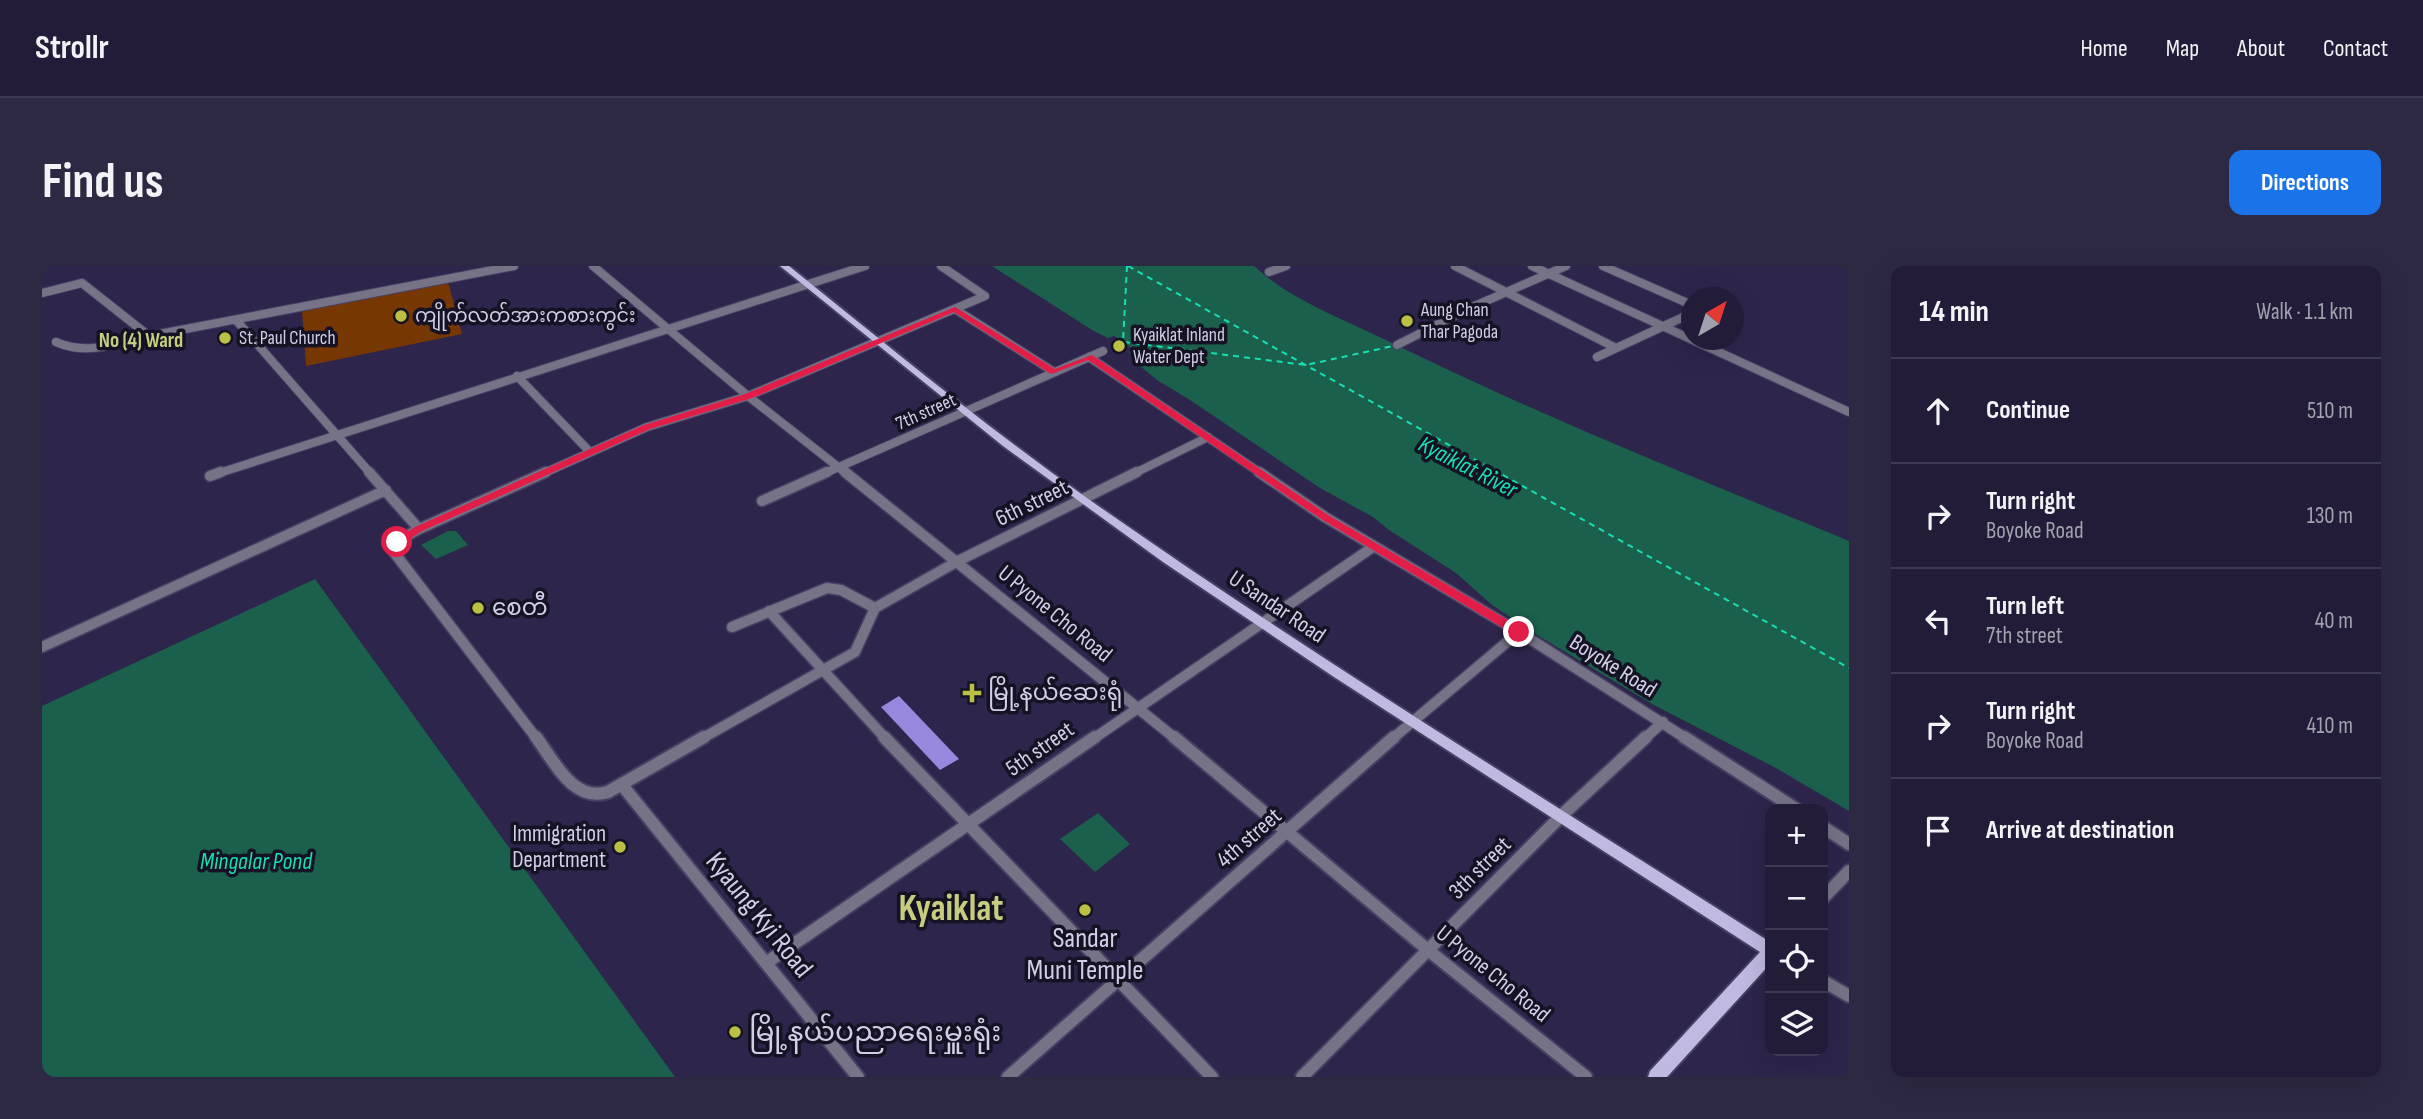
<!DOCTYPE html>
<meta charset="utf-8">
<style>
body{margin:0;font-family:"Sofia Sans Condensed","Noto Sans Myanmar",sans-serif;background:#2e2943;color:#f1f3f6}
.controls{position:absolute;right:21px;bottom:21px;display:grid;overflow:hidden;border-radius:14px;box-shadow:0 7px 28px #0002}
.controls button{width:63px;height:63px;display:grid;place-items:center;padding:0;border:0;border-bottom:2px solid #3f3a53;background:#221c38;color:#f1f3f6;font:35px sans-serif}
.compass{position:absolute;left:1639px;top:21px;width:63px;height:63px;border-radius:50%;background:#221c38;box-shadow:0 7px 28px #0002;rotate:39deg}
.stop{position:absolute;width:21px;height:21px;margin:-16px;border:5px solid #e11d48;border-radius:50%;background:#fff}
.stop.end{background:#e11d48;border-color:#fff;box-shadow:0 2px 7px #0008}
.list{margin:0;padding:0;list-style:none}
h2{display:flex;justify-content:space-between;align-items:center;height:91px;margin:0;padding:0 28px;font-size:30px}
h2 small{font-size:23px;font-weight:400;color:#a2a1ae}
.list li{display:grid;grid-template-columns:46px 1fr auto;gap:21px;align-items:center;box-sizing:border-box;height:105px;padding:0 28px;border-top:2px solid #3f3a53}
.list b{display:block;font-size:26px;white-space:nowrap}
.list p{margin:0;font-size:23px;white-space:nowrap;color:#a2a1ae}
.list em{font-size:23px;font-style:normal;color:#a2a1ae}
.icon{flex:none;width:38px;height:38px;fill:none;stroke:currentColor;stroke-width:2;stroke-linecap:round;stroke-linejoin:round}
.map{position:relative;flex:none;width:1807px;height:811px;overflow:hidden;border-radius:14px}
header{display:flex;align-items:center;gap:42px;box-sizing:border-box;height:98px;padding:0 35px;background:#221c38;border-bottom:2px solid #3f3a53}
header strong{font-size:33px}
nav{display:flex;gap:38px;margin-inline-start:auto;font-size:24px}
.intro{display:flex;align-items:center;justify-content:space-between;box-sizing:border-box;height:168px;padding:0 42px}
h1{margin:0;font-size:49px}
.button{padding:18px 32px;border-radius:14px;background:#1a73e8;color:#fff;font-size:24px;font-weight:700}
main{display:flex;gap:42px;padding:0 42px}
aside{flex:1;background:#221c38;border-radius:14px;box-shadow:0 7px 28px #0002}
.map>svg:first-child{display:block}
.green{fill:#773703}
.water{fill:#1a604d}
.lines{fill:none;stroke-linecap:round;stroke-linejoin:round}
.ferry{stroke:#15dfb3;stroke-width:2;stroke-dasharray:6 5;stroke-linecap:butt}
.building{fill:#9887dd}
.minor-far2-casing{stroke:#474064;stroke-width:10}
.minor-far1-casing{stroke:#474064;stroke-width:13}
.minor-casing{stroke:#474064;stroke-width:16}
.major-casing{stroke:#474064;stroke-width:4}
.minor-far2{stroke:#767387;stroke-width:8}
.minor-far1{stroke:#767387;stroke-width:10}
.minor{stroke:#767387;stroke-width:12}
.major{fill:#c0bae3;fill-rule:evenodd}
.route{fill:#e11d48}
.poi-dot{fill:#bbc045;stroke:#151223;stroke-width:2.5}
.labels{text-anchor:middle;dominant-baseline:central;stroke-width:7;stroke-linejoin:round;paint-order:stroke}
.far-poi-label{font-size:19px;fill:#d1cee6;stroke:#151223;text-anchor:start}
.far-street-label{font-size:19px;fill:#d1cee6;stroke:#151223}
.far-quarter-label{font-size:21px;font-weight:bold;fill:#c7cc7f;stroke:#151223}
.street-label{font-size:23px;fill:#d1cee6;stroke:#151223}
.poi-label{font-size:23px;fill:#d1cee6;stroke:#151223;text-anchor:start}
.water-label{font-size:24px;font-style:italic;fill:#15dfb3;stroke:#151223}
.near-street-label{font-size:28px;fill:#d1cee6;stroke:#151223}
.near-poi-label{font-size:28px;fill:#d1cee6;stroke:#151223}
.near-district-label{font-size:37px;font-weight:bold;fill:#c7cc7f;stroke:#151223}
</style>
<header>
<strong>Strollr</strong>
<nav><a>Home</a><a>Map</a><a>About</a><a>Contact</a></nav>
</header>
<div class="intro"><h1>Find us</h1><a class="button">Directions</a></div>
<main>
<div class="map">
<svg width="1807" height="811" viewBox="0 0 1807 811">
<rect width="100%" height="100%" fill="#2d254b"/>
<path class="green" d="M406,16L420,68L264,100L260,45Z"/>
<path class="water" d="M950,0H1212C1250,35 1304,54 1350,77C1499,150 1654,212 1807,275V545L1734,502L1610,438L1495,369L1450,339L1414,307L1347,264L1331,251L1278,222L1148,134L1115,114L1092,95L1087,86L1091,83L1072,70L1066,72L1050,64Z
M406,265H414L426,279L394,293L379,279Z
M273,313L633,811H0V440Z
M1056,547L1088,578L1053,606L1018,573Z"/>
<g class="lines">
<path class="ferry" d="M1085,0L1081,76L1264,99L1351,80
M1086,0L1807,402"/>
</g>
<path class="building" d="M857,430L917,493L898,504L839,441Z"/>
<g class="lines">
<defs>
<path id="minor-far2" d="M551,0L706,130L805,208
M1413,0L1574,82
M1490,0L1807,146
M1561,0L1650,39
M1227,6L1244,0
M0,27L40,17L107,70L472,0
M913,43L1012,106
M194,54L329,208
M14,76C45,90 76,77 107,70
M1355,79L1428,42L1524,0
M1047,91L1220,208
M1555,91L1650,47
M475,110L548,186
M174,208L823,0
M500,208L605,161L706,130L943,30L899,0
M781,208L1061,85
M1091,208L1166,171"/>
<path id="minor-far1" d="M327,206L377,263
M803,206L1134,473
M1217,206L1283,251L1477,366L1645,473
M168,210L179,206
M720,235L785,206
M833,342L916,295L1095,206
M727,345L844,473
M690,361L785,322L799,324L833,342
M0,381L344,224
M495,473L351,285L359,273L377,263L504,206
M659,473L813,386L833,342
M1051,473L1331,281
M1350,473L1477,366
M1602,473L1621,456"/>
<path id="minor" d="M494,471C512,495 531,537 566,526L662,471
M842,471L1170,811
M1132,471L1386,684L1544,811
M1642,471L1754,543
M580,519L816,811
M1781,561L1807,578
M1781,632L1807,605
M724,697L1053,471
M1781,715L1807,730
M966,811L1352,471
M1260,811L1520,549L1604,471"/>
<path id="major" d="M738,0H747C845,79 942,159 1045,232C1267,388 1499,530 1728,676V698L1625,811H1606L1608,805L1718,686L1292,411L1121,296L961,180Z"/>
</defs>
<use href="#minor-far2" class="minor-far2-casing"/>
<use href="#minor-far1" class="minor-far1-casing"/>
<use href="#minor" class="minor-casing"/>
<use href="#major" class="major-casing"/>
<use href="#minor-far2" class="minor-far2"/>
<use href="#minor-far1" class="minor-far1"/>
<use href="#minor" class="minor"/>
<use href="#major" class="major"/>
</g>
<path class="route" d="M913,41L1013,103L1050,89L1286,249L1481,363V369H1473L1279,253L1046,94L1009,108L912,46L710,132L608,163L380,265L358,279L350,276L373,261L602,159L703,128Z"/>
<g class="poi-dot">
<circle cx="359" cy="50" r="7"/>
<circle cx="1365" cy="55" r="7"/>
<circle cx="183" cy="72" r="7"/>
<circle cx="1077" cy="80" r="7"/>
<circle cx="436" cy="342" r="7"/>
<path d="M926.5 416.5h7v7h7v7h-7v7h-7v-7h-7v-7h7z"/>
<circle cx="578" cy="581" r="7"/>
<circle cx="1043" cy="644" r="7"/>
<circle cx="693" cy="766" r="7"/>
</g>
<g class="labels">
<g class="far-poi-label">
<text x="1379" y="44">Aung Chan<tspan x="1379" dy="22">Thar Pagoda</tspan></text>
<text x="373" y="50">ကျိုက်လတ်အားကစားကွင်း</text>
<text x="1091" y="69">Kyaiklat Inland<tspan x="1091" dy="22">Water Dept</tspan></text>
<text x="197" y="72">St. Paul Church</text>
</g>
<g class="far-street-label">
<text transform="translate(884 146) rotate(-24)">7th street</text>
</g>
<g class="far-quarter-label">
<text x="99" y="74">No (4) Ward</text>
</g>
<g class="street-label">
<text transform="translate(990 237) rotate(-26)">6th street</text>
<text transform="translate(1235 341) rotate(34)">U Sandar Road</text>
<text transform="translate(1013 348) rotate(39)">U Pyone Cho Road</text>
<text transform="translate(1571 400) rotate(32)">Boyoke Road</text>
<text transform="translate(998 483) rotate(-35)">5th street</text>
<text transform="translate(1207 572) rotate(-41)">4th street</text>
<text transform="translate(1438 602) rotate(-45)">3th street</text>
<text transform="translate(1451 708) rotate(39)">U Pyone Cho Road</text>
</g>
<g class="poi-label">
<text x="450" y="342">စေတီ</text>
<text x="946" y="427">မြို့နယ်ဆေးရုံ</text>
<text x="564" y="568" text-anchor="end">Immigration<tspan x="564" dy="26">Department</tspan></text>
</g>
<g class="water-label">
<text transform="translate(1426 201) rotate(27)">Kyaiklat River</text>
<text x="214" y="595">Mingalar Pond</text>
</g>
<g class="near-street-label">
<text transform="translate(717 649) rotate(51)">Kyaung Kyi Road</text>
</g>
<g class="near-poi-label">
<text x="1043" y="672">Sandar<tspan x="1043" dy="32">Muni Temple</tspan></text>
<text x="707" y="766" text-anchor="start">မြို့နယ်ပညာရေးမှူးရုံး</text>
</g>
<g class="near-district-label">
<text x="909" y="643">Kyaiklat</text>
</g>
</g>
</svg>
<div class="controls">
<button>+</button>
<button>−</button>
<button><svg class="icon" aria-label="locate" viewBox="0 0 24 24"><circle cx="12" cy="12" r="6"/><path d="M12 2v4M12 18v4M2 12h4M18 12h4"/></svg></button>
<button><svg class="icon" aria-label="layers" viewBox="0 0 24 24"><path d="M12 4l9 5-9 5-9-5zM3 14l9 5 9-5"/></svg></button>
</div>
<svg class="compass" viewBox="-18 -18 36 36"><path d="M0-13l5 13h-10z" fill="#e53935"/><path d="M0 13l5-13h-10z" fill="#a2a1ae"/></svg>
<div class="stop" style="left:355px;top:276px"></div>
<div class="stop end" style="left:1477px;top:366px"></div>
</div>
<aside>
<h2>14 min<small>Walk · 1.1 km</small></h2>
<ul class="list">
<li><svg class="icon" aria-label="ahead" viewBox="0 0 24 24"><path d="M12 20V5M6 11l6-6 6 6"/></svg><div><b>Continue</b></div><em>510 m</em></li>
<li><svg class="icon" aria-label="right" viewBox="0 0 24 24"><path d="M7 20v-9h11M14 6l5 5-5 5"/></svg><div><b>Turn right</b><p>Boyoke Road</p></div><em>130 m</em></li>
<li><svg class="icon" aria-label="left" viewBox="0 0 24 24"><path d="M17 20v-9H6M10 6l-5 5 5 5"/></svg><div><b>Turn left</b><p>7th street</p></div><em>40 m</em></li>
<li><svg class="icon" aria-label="right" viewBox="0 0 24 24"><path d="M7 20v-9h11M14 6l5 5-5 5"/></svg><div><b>Turn right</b><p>Boyoke Road</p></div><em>410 m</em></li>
<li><svg class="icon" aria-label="arrive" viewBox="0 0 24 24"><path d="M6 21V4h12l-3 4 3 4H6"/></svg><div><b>Arrive at destination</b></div></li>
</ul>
</aside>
</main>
